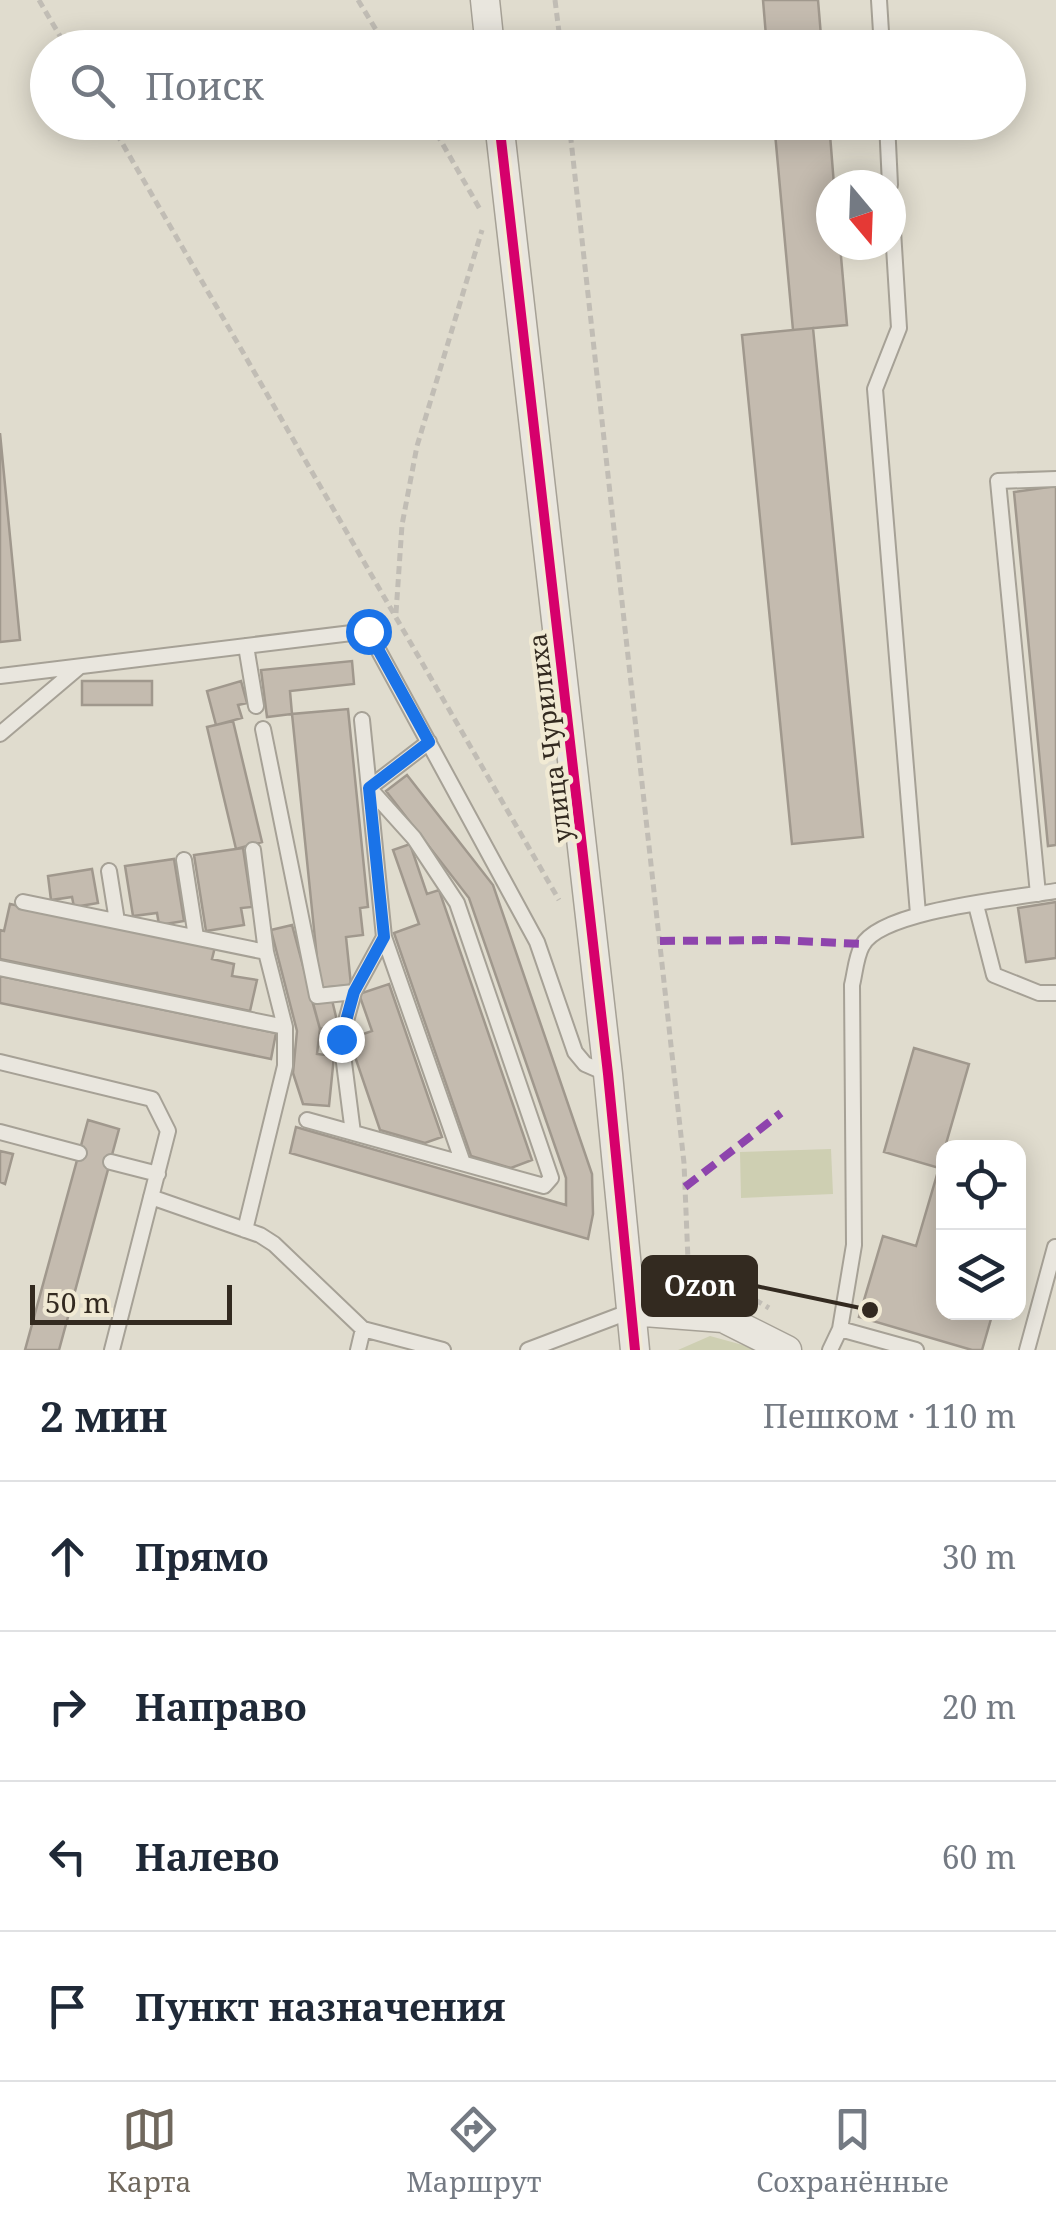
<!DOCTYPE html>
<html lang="ru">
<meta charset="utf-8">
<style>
body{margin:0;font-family:"Noto Serif",serif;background:#f6f6f7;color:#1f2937}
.controls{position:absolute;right:30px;bottom:30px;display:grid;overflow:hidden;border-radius:20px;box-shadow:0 5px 25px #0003}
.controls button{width:90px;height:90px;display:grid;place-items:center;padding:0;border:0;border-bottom:2px solid #e0e1e3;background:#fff;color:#1f2937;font:50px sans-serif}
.compass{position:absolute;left:816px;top:170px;width:90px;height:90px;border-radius:50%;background:#fff;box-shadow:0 5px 25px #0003;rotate:161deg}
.scale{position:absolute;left:30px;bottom:25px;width:202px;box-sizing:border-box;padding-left:10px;border:5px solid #332a20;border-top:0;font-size:28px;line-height:35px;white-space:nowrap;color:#332a20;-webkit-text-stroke:8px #f1ead4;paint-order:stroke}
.stop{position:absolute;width:30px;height:30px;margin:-22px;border:8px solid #1a73e8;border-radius:50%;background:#fff}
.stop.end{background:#1a73e8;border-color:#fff;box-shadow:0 2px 10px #0008}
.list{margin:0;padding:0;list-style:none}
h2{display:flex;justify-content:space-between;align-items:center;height:130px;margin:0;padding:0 40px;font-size:42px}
h2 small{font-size:32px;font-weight:400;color:#747a83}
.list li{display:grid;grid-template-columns:65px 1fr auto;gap:30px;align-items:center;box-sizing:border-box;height:150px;padding:0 40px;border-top:2px solid #e0e1e3}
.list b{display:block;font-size:38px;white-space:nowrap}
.list em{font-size:32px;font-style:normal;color:#747a83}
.icon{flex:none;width:55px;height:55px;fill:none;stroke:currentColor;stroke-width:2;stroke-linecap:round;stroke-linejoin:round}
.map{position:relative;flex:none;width:1056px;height:1350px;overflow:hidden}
.search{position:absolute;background:#fff;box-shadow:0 5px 25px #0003;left:30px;right:30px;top:30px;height:110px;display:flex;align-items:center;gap:25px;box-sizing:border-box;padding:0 35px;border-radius:55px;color:#747a83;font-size:38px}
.sheet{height:730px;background:#fff}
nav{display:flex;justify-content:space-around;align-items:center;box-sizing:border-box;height:140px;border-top:2px solid #e0e1e3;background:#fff;font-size:28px;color:#747a83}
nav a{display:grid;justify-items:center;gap:5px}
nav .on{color:#70685d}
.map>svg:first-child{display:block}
.green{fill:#cecfb2}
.building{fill:#c4bbaf;stroke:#a0988d;stroke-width:2.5}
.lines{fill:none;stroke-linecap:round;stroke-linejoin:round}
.lane-casing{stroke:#a6a196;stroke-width:18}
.street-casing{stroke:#a6a196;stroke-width:31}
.path{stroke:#c1bdb5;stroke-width:5;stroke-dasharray:8 5;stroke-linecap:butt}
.lane{stroke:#e9e6de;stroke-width:14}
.street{stroke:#e9e6de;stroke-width:28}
.quiet{stroke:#8e44ad;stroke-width:8;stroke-dasharray:15 8;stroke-linecap:butt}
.cycleway-casing{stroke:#f1ead4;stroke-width:16}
.cycleway{stroke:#d6006c;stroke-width:10}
.route{stroke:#1a73e8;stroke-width:12}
.labels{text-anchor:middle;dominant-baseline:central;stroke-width:9;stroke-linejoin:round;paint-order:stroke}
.street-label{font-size:25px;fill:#332a20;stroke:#f1ead4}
.leader{fill:none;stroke:#332a20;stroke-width:4}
.callout-dot{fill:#332a20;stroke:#f1ead4;stroke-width:4}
.callout{fill:#332a20;stroke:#332a20;stroke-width:4}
.callout-label{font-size:28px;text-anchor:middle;font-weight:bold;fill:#fff}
</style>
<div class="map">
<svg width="1056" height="1350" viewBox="0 0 1056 1350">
<rect width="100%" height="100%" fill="#e0dcce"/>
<path class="green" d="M831,1149L833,1194L741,1198L740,1152Z
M710,1336L761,1350H678Z"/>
<path class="building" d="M763,0H818L822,48H767Z
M774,122H829L834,185H831V245H840L847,325L793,330Z
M813,328L863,837L792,844L742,335Z
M0,433L20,640L0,642Z
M1056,486V845L1048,846L1014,492Z
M352,661L354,684L290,691L292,714L267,717L261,670Z
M82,681H152V705H82Z
M241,681L247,703L238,705L242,718L216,725L207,691Z
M348,709L368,907L360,908L363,935L346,937L351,985L320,988L292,714Z
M233,721L262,842L236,849L207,727Z
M407,775L493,885L592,1174L593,1214L588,1239L290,1153L296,1127L566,1205V1178L469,898L386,791Z
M410,844L427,894L439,890L532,1160L511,1168L471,1156L394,933L419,924L393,850Z
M243,848L252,907L241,908L244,925L206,931L194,855Z
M174,859L184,921L159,925L157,913L133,916L125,866Z
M92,869L98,903L74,907L72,897L51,900L48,876Z
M1056,902V958L1026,962L1018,908Z
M10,904L215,947L212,959L234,964L232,976L257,980L250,1011L0,959V930L4,931Z
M292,925L320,1029L317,1054L334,1056L329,1106L303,1104L293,1073L297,1031L271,930Z
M0,976L276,1033L271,1059L0,1003Z
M389,984L442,1137L425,1143L380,1130L349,1039L372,1031L359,994Z
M332,1000L338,1025L320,1029L313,1004Z
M914,1048L969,1064L939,1168L884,1152Z
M88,1120L119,1129L59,1350H25Z
M0,1151L13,1154L5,1184L0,1182Z
M939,1168L944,1170V1312H993L982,1350H972L859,1317L883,1236L916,1246Z"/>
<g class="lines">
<defs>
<path id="lane" d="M879,0L882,48
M887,122L890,185
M891,198L899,328L875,389L918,914
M246,646L256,706
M0,676L368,631L537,942L575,1052L585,1064L608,1074
M362,720L384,937L463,1163
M263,729L317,996L354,992
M0,734L78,668
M184,860L196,937
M109,871L117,921
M1038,894L998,481L1056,479
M23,902L266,952
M976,905L994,975L1039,993H1056
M0,968L285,1027
M0,1062L152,1099L168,1131L112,1350
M307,1120L544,1186L551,1178L457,903L414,838L369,788L429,742
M0,1132L79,1153
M353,1133L341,1039L354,992L384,937
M111,1162L158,1174
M151,1197L260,1235L274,1244L363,1329L443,1350
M245,1230L285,1066V1027L266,952L253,850
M840,1329L916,1350
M358,1350L363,1329
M528,1350L631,1311
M830,1350L840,1329L854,1245L852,985C855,973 856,957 862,946C880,910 1016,898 1056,891
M1027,1350L1055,1247"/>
<path id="street" d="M485,0L490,48
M499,122L608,1074L635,1350
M631,1311L723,1318L787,1350"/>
</defs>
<use href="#lane" class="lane-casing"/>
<use href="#street" class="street-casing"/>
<path class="path" d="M39,0L67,48
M358,0L387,48
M555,0L561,48
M110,122L559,900
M430,122L481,211
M569,122L684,1163L688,1260L769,1308
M396,613L402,525L417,446L482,230
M689,1262L700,1289"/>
<use href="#lane" class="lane"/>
<use href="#street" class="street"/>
<path class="quiet" d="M660,941L778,940L862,944
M685,1187L781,1113"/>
<defs>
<path id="cycleway" d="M499,122L608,1074L635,1350"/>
</defs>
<use href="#cycleway" class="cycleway-casing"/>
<use href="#cycleway" class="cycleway"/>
</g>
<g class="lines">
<path class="route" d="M341,1039L354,992L384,937L369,788L429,742L368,631"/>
</g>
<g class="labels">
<g class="street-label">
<text transform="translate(549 738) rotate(-97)">улица Чурилиха</text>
</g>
</g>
<path class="leader" d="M870 1310L756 1286"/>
<circle class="callout-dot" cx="870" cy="1310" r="10"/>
<rect class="callout" x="643" y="1257" width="113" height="58" rx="10"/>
<g class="callout-label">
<text x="700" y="1296">Ozon</text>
</g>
</svg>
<div class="controls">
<button><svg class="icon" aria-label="locate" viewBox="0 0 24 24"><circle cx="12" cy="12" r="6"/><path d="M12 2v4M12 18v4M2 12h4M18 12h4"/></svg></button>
<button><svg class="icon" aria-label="layers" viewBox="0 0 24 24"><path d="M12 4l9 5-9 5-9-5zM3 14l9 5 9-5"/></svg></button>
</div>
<svg class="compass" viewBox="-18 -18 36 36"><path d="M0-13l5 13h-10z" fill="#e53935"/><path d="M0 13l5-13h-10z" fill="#747a83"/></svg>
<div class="scale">50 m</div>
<div class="stop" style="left:368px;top:631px"></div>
<div class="stop end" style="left:341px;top:1039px"></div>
<div class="search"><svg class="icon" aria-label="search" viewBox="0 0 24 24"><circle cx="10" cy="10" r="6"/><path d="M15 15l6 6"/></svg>Поиск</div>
</div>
<section class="sheet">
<h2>2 мин<small>Пешком · 110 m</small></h2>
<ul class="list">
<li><svg class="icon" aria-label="ahead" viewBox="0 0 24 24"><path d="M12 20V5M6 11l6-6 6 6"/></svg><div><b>Прямо</b></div><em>30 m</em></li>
<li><svg class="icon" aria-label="right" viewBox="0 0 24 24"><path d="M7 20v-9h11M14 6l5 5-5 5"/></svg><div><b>Направо</b></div><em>20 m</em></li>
<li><svg class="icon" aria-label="left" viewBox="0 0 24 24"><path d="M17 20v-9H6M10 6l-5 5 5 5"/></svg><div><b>Налево</b></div><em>60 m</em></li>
<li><svg class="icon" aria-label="arrive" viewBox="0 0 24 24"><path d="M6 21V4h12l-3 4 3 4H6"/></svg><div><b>Пункт назначения</b></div></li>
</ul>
</section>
<nav>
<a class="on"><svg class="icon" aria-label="map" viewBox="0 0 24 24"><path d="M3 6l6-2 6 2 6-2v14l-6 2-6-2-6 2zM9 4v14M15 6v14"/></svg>Карта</a>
<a><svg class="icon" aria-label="directions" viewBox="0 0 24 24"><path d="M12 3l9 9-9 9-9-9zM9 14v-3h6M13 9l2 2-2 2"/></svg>Маршрут</a>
<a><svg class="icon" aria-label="saved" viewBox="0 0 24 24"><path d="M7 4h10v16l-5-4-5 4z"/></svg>Сохранённые</a>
</nav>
